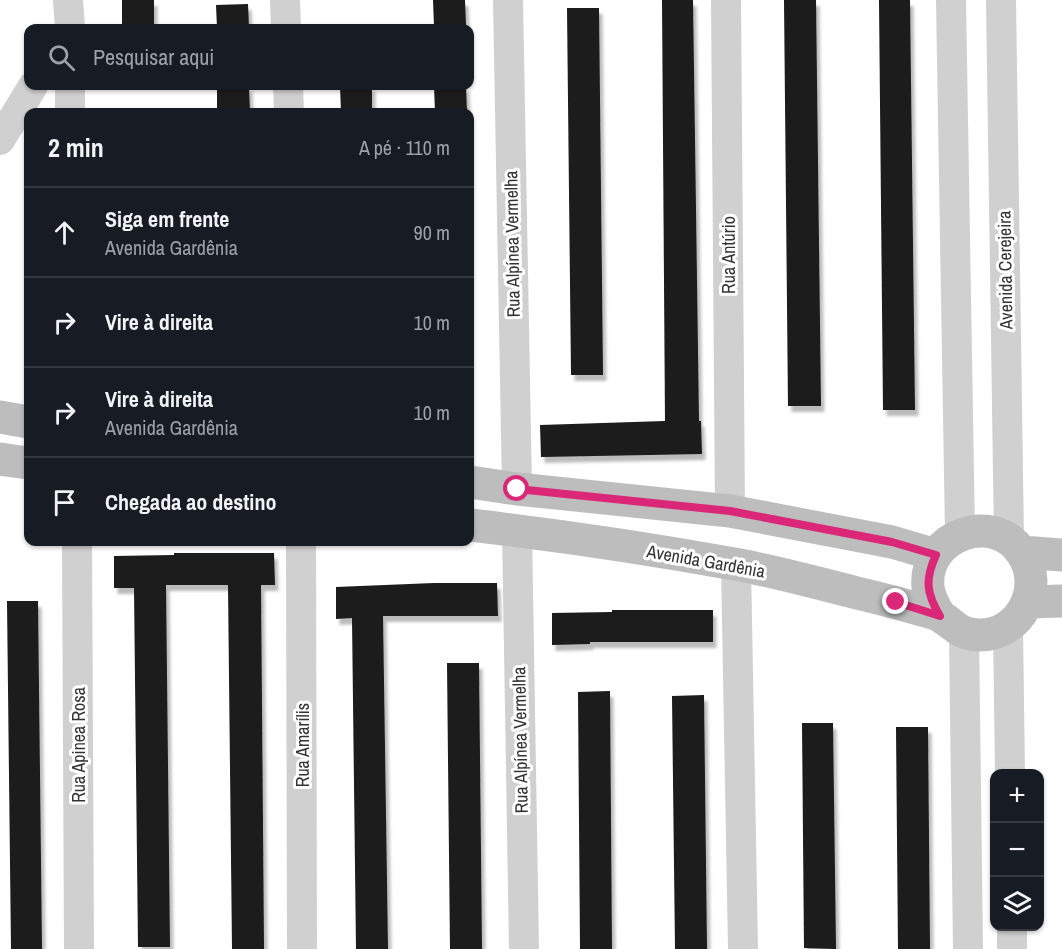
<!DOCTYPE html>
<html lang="pt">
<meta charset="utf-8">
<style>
body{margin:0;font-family:"Archivo Narrow",sans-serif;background:#242831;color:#f1f3f6}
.controls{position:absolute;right:18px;bottom:18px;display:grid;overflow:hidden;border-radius:12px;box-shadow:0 2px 4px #0004}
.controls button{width:54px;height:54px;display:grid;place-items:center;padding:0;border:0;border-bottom:2px solid #363941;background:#171b24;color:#f1f3f6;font:30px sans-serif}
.stop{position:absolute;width:18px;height:18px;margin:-14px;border:4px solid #db2777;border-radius:50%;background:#fff}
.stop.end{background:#db2777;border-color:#fff;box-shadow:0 2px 6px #0008}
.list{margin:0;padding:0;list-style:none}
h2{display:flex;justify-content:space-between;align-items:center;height:78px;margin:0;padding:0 24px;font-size:26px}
h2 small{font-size:20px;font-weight:400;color:#9ea1a6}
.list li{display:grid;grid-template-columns:39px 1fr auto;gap:18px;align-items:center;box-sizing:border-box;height:90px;padding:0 24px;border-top:2px solid #363941}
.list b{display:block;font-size:22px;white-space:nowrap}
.list p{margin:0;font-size:20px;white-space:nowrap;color:#9ea1a6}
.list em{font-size:20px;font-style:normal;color:#9ea1a6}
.icon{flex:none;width:33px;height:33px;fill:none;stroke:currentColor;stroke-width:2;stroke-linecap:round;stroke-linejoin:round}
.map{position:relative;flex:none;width:1062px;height:949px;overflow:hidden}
.search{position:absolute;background:#171b24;box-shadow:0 2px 4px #0004;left:24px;top:24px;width:450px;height:66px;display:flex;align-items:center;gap:15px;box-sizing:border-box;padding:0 21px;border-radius:12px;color:#9ea1a6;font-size:22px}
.panel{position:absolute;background:#171b24;box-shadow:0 2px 4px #0004;left:24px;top:108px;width:450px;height:438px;border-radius:12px}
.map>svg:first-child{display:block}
.building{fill:#1a1a1a;filter:url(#shadow)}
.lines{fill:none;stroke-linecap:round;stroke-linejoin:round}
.street{stroke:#d0d0d0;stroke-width:30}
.secondary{stroke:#bdbdbd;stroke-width:33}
.route{stroke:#db2777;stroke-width:8}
.labels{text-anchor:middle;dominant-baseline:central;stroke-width:6;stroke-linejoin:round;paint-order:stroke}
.street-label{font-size:18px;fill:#333;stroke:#fff}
</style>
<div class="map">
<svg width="1062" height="949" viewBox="0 0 1062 949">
<defs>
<filter id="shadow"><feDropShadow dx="3.5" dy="6" stdDeviation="1.5" flood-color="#0004"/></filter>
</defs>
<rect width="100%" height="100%" fill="#fff"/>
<path class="building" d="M122,0H154V28H122Z
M433,0H465L466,26H434Z
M662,0H693L699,421H701L702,454L541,457L540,425L665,421Z
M784,0H816L821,406H788Z
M879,0H910L915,410H883Z
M248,4L249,28H217L216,5Z
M567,8H599L603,375H571Z
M217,86H249L250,112H217Z
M340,86H372V112H341Z
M434,86H466L467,112H435Z
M174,553H274L275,585H261L264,949H232L228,585H166L170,947H138L134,588H114V556L174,555Z
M434,583H497L498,616H383L388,949H356L352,618L336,619V587Z
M7,601H38L42,949H11Z
M612,610H713V642H590V644L552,645V613L612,612Z
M447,663H479L482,949H450Z
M610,691L612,949H580L578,692Z
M704,695L707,949H675L672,696Z
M802,723H833L836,949L804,948Z
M896,727H928L930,949H898Z"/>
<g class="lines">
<path class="street" d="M68,0L70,28
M285,0L286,28
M508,0L517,489
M726,0L730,511
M951,0L960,534
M1001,0L1009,540
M70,86V112
M288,86L289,112
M0,140L33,86
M517,530L524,949
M77,542L79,949
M301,542L302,949
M736,564L743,949
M1008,627L1010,774
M964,632L968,949
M1012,926V949"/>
<path class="secondary" d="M0,417L28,422
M0,459L28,463
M470,482L517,489L730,511L892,542L936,555
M470,525C558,535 646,548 734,564C775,571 816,583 857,593C878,598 898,603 918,609C925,611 934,613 940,616C955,625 959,635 980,635C1021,635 1045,587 1022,553C994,510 923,535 928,587C929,598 934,606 940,616
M1022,552L1062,555
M1029,602L1062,601"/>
</g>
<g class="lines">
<path class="route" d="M517,489L730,511L892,542L936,555C925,579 926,593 940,616L896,602"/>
</g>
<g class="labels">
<g class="street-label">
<text transform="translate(512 244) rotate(-91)">Rua Alpínea Vermelha</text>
<text transform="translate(728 255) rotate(-90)">Rua Antúrio</text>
<text transform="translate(1005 270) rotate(-91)">Avenida Cerejeira</text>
<text transform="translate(706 561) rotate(10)">Avenida Gardênia</text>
<text transform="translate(520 740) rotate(-91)">Rua Alpínea Vermelha</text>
<text transform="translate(78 745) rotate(-90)">Rua Apinea Rosa</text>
<text transform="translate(302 745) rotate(-90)">Rua Amarílis</text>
</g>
</g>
</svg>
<div class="controls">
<button>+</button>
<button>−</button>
<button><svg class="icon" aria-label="layers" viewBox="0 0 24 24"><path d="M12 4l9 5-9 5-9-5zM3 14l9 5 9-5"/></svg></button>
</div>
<div class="stop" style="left:517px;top:489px"></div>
<div class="stop end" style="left:896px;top:602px"></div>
<div class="search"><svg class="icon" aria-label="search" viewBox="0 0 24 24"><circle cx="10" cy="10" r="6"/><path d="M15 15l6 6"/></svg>Pesquisar aqui</div>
<section class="panel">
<h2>2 min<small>A pé · 110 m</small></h2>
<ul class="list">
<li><svg class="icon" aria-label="ahead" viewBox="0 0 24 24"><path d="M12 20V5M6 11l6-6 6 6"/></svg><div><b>Siga em frente</b><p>Avenida Gardênia</p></div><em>90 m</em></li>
<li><svg class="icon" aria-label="right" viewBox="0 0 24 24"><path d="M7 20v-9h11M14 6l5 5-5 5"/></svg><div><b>Vire à direita</b></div><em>10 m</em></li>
<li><svg class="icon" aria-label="right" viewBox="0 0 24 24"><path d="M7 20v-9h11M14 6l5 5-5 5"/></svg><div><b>Vire à direita</b><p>Avenida Gardênia</p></div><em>10 m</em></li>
<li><svg class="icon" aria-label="arrive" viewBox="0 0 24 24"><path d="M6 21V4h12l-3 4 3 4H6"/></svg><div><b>Chegada ao destino</b></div></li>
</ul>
</section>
</div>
